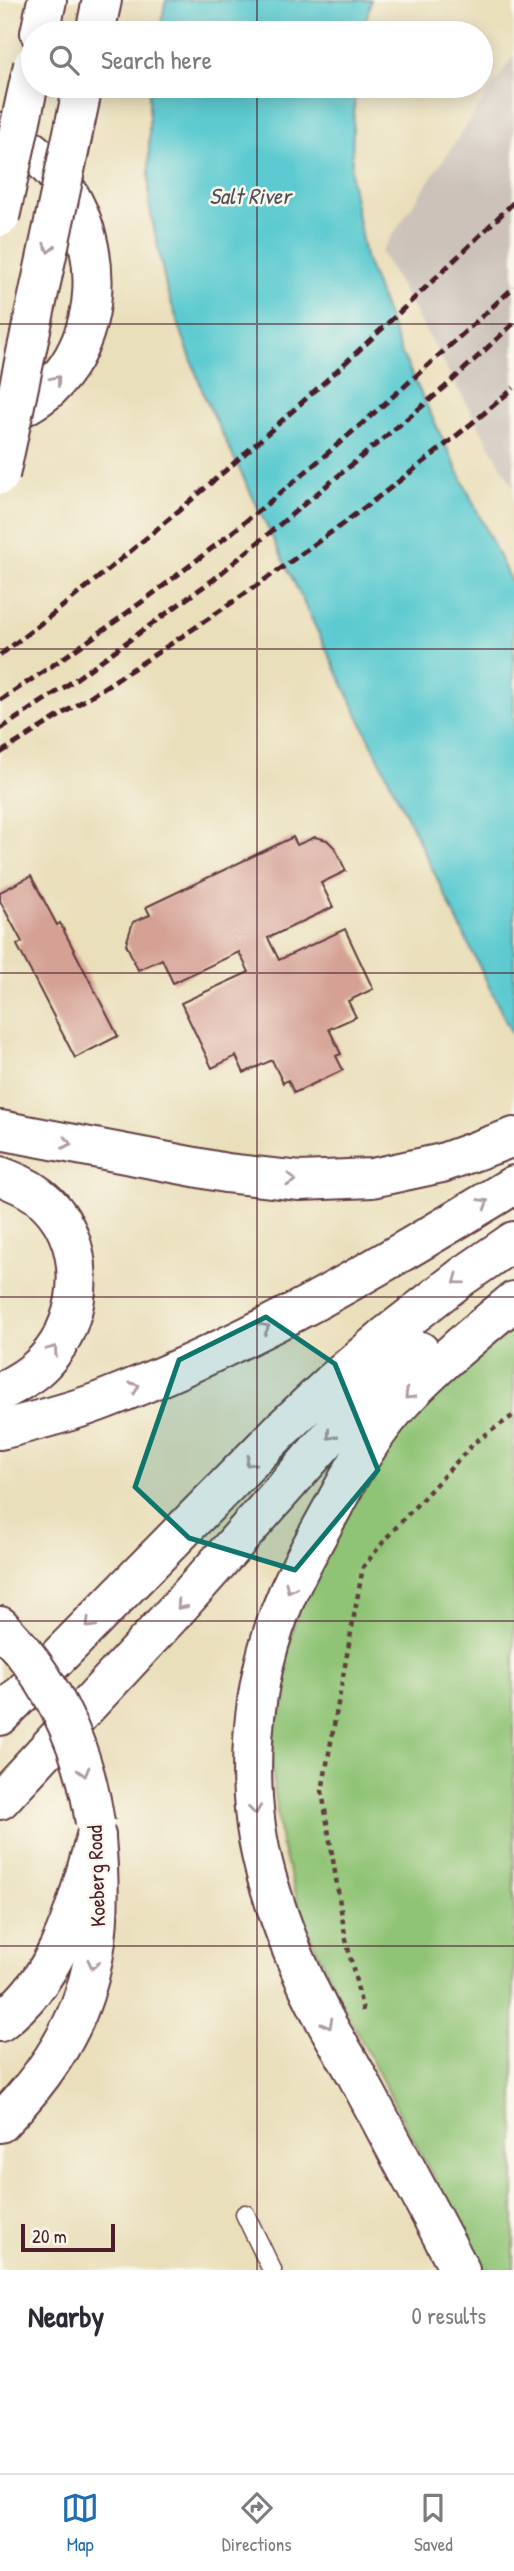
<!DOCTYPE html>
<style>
body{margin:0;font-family:"Patrick Hand",sans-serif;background:#f2f2f3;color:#2b2b33}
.scale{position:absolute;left:21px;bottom:18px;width:94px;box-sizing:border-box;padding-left:7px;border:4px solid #4a1f2b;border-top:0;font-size:19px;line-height:24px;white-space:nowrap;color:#4a1f2b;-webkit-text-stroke:5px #fbf7ec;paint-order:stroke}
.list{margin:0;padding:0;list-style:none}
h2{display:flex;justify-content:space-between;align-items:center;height:91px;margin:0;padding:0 28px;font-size:30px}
h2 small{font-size:23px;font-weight:400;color:#7c7c81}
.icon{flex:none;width:38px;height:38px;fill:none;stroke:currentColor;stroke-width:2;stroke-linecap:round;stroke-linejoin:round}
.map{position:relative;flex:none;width:514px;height:2270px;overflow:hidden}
.search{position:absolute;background:#fff;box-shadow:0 4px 18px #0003;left:21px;right:21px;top:21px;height:77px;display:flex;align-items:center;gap:18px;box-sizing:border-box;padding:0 24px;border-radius:38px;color:#7c7c81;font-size:26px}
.sheet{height:203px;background:#fff}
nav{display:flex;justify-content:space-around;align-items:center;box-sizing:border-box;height:98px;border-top:2px solid #e1e1e2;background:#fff;font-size:19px;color:#7c7c81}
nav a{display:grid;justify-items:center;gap:4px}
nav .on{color:#1f6fb2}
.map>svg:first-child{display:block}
.industrial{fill:#ccc2b9}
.green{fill:#8fc374;stroke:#6c7150;stroke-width:2}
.water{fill:#5ccad0;stroke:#53747e;stroke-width:2}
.building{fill:#d5a195}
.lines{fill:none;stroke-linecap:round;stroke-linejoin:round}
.service-casing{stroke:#623c41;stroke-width:21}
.primary-casing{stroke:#623c41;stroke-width:42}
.motorway-casing{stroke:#623c41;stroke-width:42}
.path{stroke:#623c41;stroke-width:4.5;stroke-dasharray:5 5;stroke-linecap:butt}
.service{stroke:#fff;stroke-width:18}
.primary{stroke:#fff;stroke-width:38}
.motorway{stroke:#fff;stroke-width:38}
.rail{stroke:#4a1f2b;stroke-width:5;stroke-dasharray:10 5;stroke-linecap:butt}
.primary-bridge-casing{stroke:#623c41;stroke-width:42;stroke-linecap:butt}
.motorway-bridge-casing{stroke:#623c41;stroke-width:42;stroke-linecap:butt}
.primary-bridge{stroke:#fff;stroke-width:38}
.motorway-bridge{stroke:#fff;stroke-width:38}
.oneway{stroke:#ae9aa0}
.marked{fill:#0f766e;fill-opacity:0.2;stroke:#0f766e;stroke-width:5;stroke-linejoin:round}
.grid{fill:none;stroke:#4a1f2b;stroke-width:2;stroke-opacity:0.55}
.labels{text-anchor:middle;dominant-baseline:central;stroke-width:5;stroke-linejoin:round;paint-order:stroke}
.street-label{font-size:21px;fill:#4a1f2b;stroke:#fbf7ec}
.water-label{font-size:23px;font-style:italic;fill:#4f525d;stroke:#fbf7ec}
</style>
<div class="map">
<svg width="514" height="2270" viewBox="0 0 514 2270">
<rect width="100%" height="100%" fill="#fbf7ec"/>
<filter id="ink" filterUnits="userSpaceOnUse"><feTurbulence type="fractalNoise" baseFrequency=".0143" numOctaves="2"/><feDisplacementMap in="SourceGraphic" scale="14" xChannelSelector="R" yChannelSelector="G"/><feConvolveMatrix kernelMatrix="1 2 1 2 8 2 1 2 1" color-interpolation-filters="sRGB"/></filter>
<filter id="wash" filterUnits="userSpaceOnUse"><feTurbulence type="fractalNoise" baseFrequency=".00686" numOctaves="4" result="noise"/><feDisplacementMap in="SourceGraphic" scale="28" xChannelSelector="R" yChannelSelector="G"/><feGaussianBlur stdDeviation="1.57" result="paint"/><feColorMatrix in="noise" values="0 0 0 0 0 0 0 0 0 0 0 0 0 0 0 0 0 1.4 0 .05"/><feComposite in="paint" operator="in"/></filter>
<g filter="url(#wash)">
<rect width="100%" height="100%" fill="#eadfbb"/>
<path class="industrial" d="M514,55V488L381,252Z"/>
<path class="green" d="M514,1314V2270H482L339,1998L304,1922L281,1843L272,1768L273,1730L277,1692L301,1598L394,1433Z"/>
<path class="water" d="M166,0H371L363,33H159Z
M149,86H355L351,179L365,257L402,354L514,588V1038L205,398L167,291L149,204Z"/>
<g id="blocks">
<path class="building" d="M293,837L297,845L315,837L327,840L335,848L346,871L321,883L333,907L268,938L279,960L345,929L373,989L348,1001L356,1017L329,1029L341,1054L336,1056L343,1070L294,1093L288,1080L283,1083L272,1060L244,1073L236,1056L212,1068L181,1003L249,972L239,952L173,983L162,959L138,970L126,944L133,922L150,915L146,907Z
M31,876L57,925L60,923L118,1036L75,1058L17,945L22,942L0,901V892Z"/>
</g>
</g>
<g filter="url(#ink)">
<use href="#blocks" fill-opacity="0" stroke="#623c41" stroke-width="2"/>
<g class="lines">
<defs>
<path id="service" d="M245,2214L272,2270"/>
<path id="primary" d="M0,1626L20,1648
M0,2123C86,2035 107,1961 96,1839"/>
<path id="motorway" d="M40,33L47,0
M95,33L102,0
M0,132C96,173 125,314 50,388C36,401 17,410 0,418
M0,1130L226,1173L300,1181L372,1178L442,1163L514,1137
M0,1176C13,1181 26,1186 38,1195C90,1234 87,1318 44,1362C32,1375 16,1384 0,1392
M0,1430C34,1421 70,1413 103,1400C248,1345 381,1266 514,1185
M0,1716L281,1430L331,1383L387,1335L463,1276L514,1241
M0,1800L177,1609L357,1406L420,1351
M0,2022C61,1976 76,1906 96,1836
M460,2270C425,2205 391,2139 356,2074C347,2058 337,2042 328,2026C302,1979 282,1929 267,1878C241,1788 250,1680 287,1595C300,1565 317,1536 333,1507C352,1471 372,1435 399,1405C434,1367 474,1334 514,1301"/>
</defs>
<use href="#service" class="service-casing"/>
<use href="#primary" class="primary-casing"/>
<use href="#motorway" class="motorway-casing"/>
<path class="path" d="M363,2011L345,1935L322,1791L363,1567L389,1535L475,1442L514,1415"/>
<use href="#service" class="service"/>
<use href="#primary" class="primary"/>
<use href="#motorway" class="motorway"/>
<path class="rail" d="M0,655C181,517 352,361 514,202
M0,700C186,581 352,436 514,287
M0,729L66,686L214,579L444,388L514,323
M0,753C181,641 352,526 514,388"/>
<defs>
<path id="primary-bridge" d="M20,1648C61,1698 86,1759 95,1823"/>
<path id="motorway-bridge" d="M0,217L33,65
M0,475L83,86"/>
</defs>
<use href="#primary-bridge" class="primary-bridge-casing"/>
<use href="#motorway-bridge" class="motorway-bridge-casing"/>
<use href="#primary-bridge" class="primary-bridge"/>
<use href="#motorway-bridge" class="motorway-bridge"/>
</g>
<defs><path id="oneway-chevron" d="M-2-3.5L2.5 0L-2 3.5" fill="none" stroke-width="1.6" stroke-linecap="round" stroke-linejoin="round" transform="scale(1.75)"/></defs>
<g class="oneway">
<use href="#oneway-chevron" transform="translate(49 248) rotate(102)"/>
<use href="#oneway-chevron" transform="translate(56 380) rotate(-50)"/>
<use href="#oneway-chevron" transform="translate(67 1143) rotate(11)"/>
<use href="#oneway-chevron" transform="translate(291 1180) rotate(5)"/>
<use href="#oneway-chevron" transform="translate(484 1203) rotate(-31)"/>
<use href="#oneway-chevron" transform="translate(458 1280) rotate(143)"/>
<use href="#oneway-chevron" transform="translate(265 1328) rotate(-28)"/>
<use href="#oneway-chevron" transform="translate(53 1350) rotate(-54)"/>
<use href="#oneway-chevron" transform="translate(135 1387) rotate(-22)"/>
<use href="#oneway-chevron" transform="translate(409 1395) rotate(135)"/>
<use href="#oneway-chevron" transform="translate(331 1435) rotate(131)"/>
<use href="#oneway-chevron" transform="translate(250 1462) rotate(135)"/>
<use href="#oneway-chevron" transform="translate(290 1588) rotate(115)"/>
<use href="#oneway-chevron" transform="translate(181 1605) rotate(132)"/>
<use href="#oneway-chevron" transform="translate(90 1624) rotate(135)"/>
<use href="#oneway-chevron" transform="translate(84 1772) rotate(75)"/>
<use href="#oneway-chevron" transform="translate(255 1810) rotate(83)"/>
<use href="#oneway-chevron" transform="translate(93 1964) rotate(103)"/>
<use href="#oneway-chevron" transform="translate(328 2024) rotate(62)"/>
</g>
</g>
<path class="marked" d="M266,1317L335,1364L378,1470L295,1570L189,1538L135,1487L179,1360Z"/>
<path class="grid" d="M257,0V33M257,86V2270M0,324H514M0,649H514M0,973H514M0,1297H514M0,1621H514M0,1946H514"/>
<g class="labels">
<g class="street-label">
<text transform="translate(96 1876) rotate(-92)">Koeberg Road</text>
</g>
<g class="water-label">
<text x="250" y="195">Salt River</text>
</g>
</g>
</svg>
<div class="scale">20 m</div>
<div class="search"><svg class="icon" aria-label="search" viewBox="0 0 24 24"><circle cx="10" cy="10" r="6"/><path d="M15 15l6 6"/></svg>Search here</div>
</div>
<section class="sheet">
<h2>Nearby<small>0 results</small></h2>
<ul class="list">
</ul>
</section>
<nav>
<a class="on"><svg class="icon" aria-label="map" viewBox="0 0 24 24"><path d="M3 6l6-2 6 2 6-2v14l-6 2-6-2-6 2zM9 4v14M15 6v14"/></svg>Map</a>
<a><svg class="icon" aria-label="directions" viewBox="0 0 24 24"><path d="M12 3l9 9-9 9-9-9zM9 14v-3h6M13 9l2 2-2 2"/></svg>Directions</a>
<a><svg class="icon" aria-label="saved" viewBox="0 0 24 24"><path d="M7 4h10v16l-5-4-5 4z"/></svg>Saved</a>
</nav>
